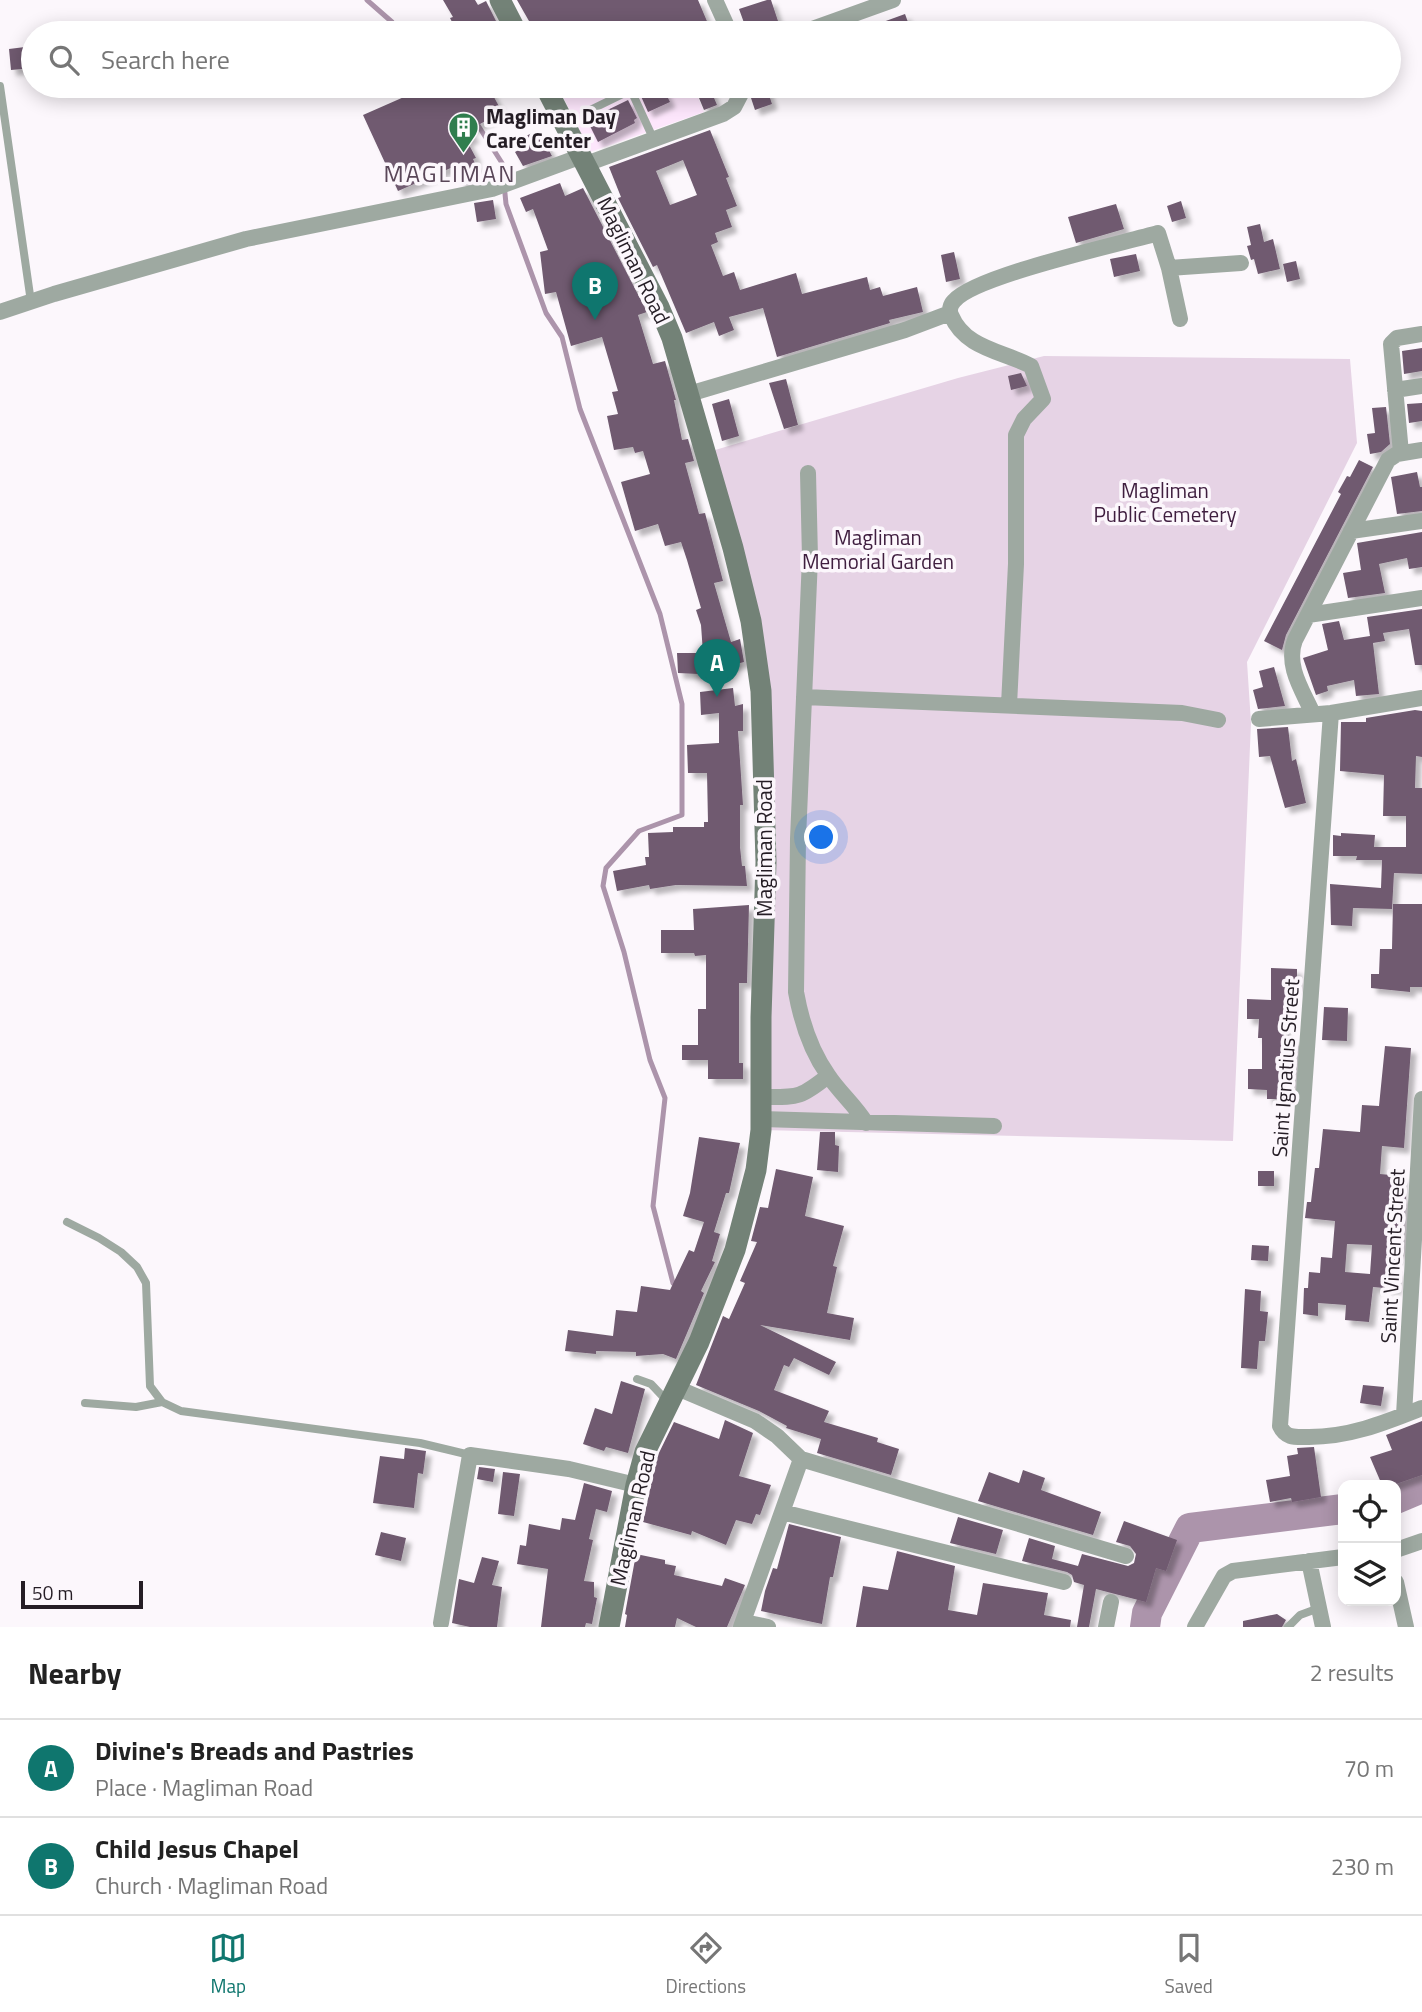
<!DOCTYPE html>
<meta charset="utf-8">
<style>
body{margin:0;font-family:"Titillium Web",sans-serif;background:#f2f2f2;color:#222}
.controls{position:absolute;right:21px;bottom:21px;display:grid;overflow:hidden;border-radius:14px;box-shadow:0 4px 18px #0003}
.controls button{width:63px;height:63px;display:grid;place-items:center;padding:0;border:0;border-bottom:2px solid #e0e0e0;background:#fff;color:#222;font:35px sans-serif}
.scale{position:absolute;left:21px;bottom:18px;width:122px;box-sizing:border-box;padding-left:7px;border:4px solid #251d25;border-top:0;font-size:19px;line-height:24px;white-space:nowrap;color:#251d25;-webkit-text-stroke:5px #fcf7fc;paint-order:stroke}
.you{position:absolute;left:822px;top:838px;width:24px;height:24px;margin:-18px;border:5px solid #fff;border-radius:50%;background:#1a73e8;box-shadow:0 0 0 10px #1a73e833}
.badge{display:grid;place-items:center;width:46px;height:46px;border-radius:50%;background:#0f766e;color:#fff;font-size:23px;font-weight:700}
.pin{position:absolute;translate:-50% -58px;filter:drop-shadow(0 2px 4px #0008)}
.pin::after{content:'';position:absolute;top:37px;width:24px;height:21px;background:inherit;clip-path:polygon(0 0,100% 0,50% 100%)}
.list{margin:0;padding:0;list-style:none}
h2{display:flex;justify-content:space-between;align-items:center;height:91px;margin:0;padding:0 28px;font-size:30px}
h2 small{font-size:23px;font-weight:400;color:#767676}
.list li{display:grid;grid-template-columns:46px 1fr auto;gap:21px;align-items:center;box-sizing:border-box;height:98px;padding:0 28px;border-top:2px solid #e0e0e0}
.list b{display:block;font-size:26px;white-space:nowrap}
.list p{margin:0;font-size:23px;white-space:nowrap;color:#767676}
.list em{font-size:23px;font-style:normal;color:#767676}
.icon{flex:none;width:38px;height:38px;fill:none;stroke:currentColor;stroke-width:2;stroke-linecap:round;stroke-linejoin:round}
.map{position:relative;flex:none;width:1422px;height:1627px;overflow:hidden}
.search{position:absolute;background:#fff;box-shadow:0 4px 18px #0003;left:21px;right:21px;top:21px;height:77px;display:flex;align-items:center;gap:18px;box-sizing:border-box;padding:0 24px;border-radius:38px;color:#767676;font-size:26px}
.sheet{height:287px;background:#fff}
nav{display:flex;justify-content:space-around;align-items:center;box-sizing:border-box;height:98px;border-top:2px solid #e0e0e0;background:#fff;font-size:19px;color:#767676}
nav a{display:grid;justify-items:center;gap:4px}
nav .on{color:#0f766e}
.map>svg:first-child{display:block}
.built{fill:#fde6fc}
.green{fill:#e6d3e5}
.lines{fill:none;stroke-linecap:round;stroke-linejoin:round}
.stream{stroke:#ac94ab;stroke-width:5}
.river{stroke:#ac94ab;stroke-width:30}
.building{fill:#6f5a6f;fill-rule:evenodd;filter:url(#shadow)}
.lane{stroke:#9ea9a1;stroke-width:8}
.street{stroke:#9ea9a1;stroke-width:16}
.secondary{stroke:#738277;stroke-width:21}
.labels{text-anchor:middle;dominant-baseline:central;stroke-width:7;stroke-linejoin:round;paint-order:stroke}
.poi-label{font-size:21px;font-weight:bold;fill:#251d25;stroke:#fcf7fc;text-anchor:start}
.street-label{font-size:21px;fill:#251d25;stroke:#fcf7fc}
.park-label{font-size:21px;fill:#3f1e3f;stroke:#fcf7fc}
.quarter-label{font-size:24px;letter-spacing:2px;fill:#5a4759;stroke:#fcf7fc}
</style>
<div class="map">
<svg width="1422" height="1627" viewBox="0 0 1422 1627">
<defs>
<filter id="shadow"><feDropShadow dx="5.5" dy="5.5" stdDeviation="2" flood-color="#0004"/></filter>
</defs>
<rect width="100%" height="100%" fill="#fcf7fc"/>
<path class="built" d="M558,86H693L704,112L590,152Z"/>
<path class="green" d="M1044,356L1350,359L1357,443L1247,662L1251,723L1233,1141L761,1130V691L705,453L958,378Z"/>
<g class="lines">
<path class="stream" d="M367,0L392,22L398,33
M474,119L502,163L506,204L546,313L562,337L580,409L660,614L682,704V815L639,831L606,868L603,886L624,952L650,1060L665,1098L653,1206L673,1283"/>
<path class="river" d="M1396,1499L1422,1488
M1145,1627L1147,1613L1190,1528L1343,1509"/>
</g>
<path class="building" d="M443,0H475L478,5L486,1L502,33H431L452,22L450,18L453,17Z
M517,0H698L709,26L691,33H639L636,28L626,33H530L526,22L529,21Z
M767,0H771L778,21L747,31L739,9Z
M905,14L912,33H831L859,23L861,30Z
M33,46V68L11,70L9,49Z
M429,86H488L502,112L469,130L474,137L467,141L476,158L473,159L482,178L462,184L453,167L398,191L363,115Z
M639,86H662L670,102L648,112L640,94L642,93Z
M694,86H709L717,105L704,110Z
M755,86H766L772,104L755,110L751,98Z
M628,100L637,118L634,120L635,123L598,142L587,120Z
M538,130L552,156L523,166L515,152L526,146L522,138Z
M710,130L729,177L726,178L737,206L726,210L732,227L715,233L718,242L711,245L723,276L734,272L740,290L796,273L802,294L867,277L870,290L880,287L883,296L917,287L923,312L889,320L890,323L777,357L763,308L729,317L734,330L719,336L714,322L686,333L657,265L653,267L618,198L621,197L609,167ZM683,160L697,195L670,205L656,171Z
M560,183L565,196L583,188L647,312L638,315L653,364L665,361L676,400H674L682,440L688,439L694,461L685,463L699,514L705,513L723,581L714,583L731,642L740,639L744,662L698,674L678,673L677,653H703L701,625L696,610L701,608L687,560L681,542L665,546L658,524L635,531L621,482L650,474L643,451L635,453L633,447L614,450L607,416L618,414L612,392L618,391L602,337L571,346L556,292L545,294L540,252L548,250L533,209L526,212L520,198Z
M493,200L496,219L477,222L474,203Z
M1181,201L1186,218L1172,222L1167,206Z
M1116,204L1124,229L1076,243L1068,217Z
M1260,224L1264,242L1273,239L1280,269L1258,274L1254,259L1251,260L1247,246L1251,245L1247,227Z
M954,252L960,279L946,282L941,255Z
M1136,254L1140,271L1114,277L1110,259Z
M1296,261L1300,279L1287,282L1283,264Z
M1422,348V371L1404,374L1402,351Z
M1021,373L1027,386L1011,390L1008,376Z
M786,379L798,425L784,429L769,383Z
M729,399L739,436L722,441L712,404Z
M1422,403V421L1409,423L1407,404Z
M1386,407L1390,444L1381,452L1370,454L1367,434L1375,433L1372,408Z
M1359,460L1373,467L1286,635L1282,650L1264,641L1341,494L1338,492L1347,476L1350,477Z
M1417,472L1420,487H1422V511L1397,514L1391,477Z
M1422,532V567L1409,569L1407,558L1379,564L1385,593L1348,598L1343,573L1361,570L1357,543Z
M1422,609V665H1415L1409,629L1383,633L1385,641L1373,643L1379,694L1356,696L1354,680L1327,686L1328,691L1316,695L1303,658L1328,650L1322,624L1339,621L1344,640L1370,636L1367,617Z
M1274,667L1285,706L1258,709L1253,690L1263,687L1259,671Z
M733,688L735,706L743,704V731H738L743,805H740V847L742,866H745L747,886L676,885L650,889L649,885L617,891L613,871L646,865L645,857H649L648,833L673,832V827H704V822H708L707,773H688L687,745L719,743V713L701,715L700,692Z
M1415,710L1422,711V757L1416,756L1415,788H1422V874L1394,873L1392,909L1353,908L1352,926L1331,925L1330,884L1381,888L1382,860H1356L1357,856H1333V835L1341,836V833L1375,835L1374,847H1406V816H1383L1384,775L1340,771L1341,722H1366V718Z
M1288,727L1292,761L1296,759L1306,803L1285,808L1270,756L1259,757L1257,729Z
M1393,904H1422V987H1410V992L1371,988V974H1379L1380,949H1392Z
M749,905L747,983H739V1063H743V1079H708V1060H682V1045H698V1009H706V955L695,956L694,953H661V930H694L693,909Z
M1271,968L1297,969V987L1286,986L1285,1039H1297L1294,1077H1292V1088H1288V1099H1267V1090L1248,1089V1069H1262V1038H1258L1259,1019H1247V999L1271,1000Z
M1324,1007L1348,1008L1347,1041L1322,1040Z
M1385,1046L1411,1048L1404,1148L1382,1146L1380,1174L1402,1176L1401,1196H1406L1403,1246L1391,1268L1397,1269L1396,1289L1373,1287L1369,1322L1345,1320L1346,1305L1318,1303V1316L1303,1314L1304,1288H1308L1309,1272L1320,1273L1321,1257L1332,1258L1335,1221L1305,1218L1307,1202H1311L1315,1168H1319L1323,1129L1360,1132L1362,1105L1379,1106ZM1347,1244L1372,1245L1370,1274L1345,1272Z
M820,1132H835V1145L839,1146L838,1172L817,1170Z
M699,1137L740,1143L729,1193H726L714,1232L720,1234L712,1261L715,1262L701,1291L704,1293L676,1359L663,1354L636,1356V1352L596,1351V1354L565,1351L568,1330L613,1336L616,1310L637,1312L641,1286L670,1290L689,1250L694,1252L704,1222L683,1216L690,1193Z
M776,1169L813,1177L805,1216L844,1226L833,1266L837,1267L827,1313L854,1318L850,1340L760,1325L836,1362L829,1375L794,1358L789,1367L784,1365L774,1390L829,1411L824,1422L878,1438L877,1442L899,1449L891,1475L817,1453L821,1439L786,1428L787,1426L759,1411L696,1385L723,1316L729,1319L745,1283L740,1281L757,1242L751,1241L760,1207L768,1208Z
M1258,1171H1274V1186H1258Z
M1252,1245L1269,1246L1268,1261L1251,1260Z
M1245,1289L1261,1291L1260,1311L1268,1312L1265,1341H1259L1257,1369L1241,1368Z
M621,1381L645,1389L628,1453L606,1447L604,1451L583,1444L595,1408L612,1414Z
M1363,1385L1384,1387L1381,1406L1360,1403Z
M725,1420L753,1433L739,1476L771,1485L760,1515L756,1514L752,1524L736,1520L726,1545L692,1531L691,1535L643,1522L657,1457L674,1422L719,1439Z
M1422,1421V1475L1393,1485H1382L1370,1457L1392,1450L1386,1435Z
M1314,1447L1321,1497L1292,1502L1291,1498L1270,1502L1266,1480L1290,1476L1287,1456L1298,1454L1297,1448Z
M405,1448L426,1451L423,1474L418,1473L414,1508L373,1503L380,1456L404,1459Z
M479,1467L495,1469L493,1482L477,1479Z
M1023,1470L1045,1478L1041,1490L1101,1512L1093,1535L978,1501L989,1472L1019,1483Z
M503,1472L520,1474L514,1516L498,1514Z
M584,1483L612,1491L607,1512L596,1509L589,1539L593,1540L584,1581L594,1582V1597L597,1598L592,1624L586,1623L585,1627H541L548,1569L517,1564L520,1545L526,1546L529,1524L560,1530L562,1518L575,1520Z
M958,1517L1003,1530L996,1554L950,1543Z
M1124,1521L1177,1540L1166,1571L1156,1568L1146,1602L1096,1589L1089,1627H1077L1084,1585L1074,1582L1072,1575L1067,1572L1022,1561L1029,1538L1055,1546L1052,1559L1078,1566L1082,1554L1128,1566L1134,1563L1136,1554L1130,1546L1116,1542Z
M789,1524L841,1537L833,1577H830L822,1624L761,1611L765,1591L773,1568L777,1569Z
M381,1532L406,1538L401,1561L375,1555Z
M897,1551L955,1566L948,1610L977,1615L983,1583L1048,1593L1044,1615L1071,1620L1070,1627H856L863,1586L888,1590Z
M636,1554L665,1560V1564L676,1566L674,1575L722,1586L725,1578L745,1585L727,1627H696L677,1618L675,1627H625L627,1615L625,1614Z
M482,1557L499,1561L492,1585L502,1587L497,1627H470L452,1623L459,1579L474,1583Z
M1277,1614L1286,1620L1282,1627H1243V1621Z"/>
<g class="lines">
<path class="lane" d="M0,86L31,302
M629,86L653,138
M584,113L631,90
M67,1222L99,1238L121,1252L137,1267L146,1283L150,1386L162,1402L181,1411L420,1443L470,1455
M637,1379L651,1384L668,1402
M85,1403L136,1407L162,1402
M1288,1627L1300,1615L1319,1608"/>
<path class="street" d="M715,0L730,33
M801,33L893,0
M586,164L723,114L734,107L745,86
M1169,268L1241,263
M0,312L54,294L246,239L492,189L582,156
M1395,390L1422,386
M689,394L905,330L950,313
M1401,453L1391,344L1397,338L1422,334
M808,473L810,558L798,839L796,992C801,1020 811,1051 828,1075C839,1092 855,1105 866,1123
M1351,531L1422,521
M1308,615L1422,598
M804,697L1182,713L1218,720
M1009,705L1016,564V435L1024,419L1043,399L1031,366C1003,351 965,349 951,315C949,311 950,305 954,301C974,276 1120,244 1158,233L1169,268L1180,319
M1331,713L1280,1426C1286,1439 1296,1437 1309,1437C1350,1437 1384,1423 1422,1408
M1313,714C1303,691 1285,666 1295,640L1388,460L1397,454L1422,450
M1259,719L1331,713L1422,698
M761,1097C798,1097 799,1099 828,1076
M761,1119L994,1126
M677,1388L755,1421L777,1436L801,1459
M1404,1415L1422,1099
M782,1512L1064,1582
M1396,1550L1422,1541
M1309,1561L1323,1627
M1396,1582L1406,1627
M744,1622L768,1627
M441,1623L470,1455L569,1469L636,1485
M741,1627L801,1459L1126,1556
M1106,1627L1111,1602
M1195,1627L1224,1576L1233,1571L1343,1557"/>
<path class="secondary" d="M500,0L517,33
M545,86L659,307L672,338L733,548L751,621L761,691L766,862L761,1017V1130L756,1170L735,1250L699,1342L645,1452L636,1485L609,1627"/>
</g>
<defs>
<symbol id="building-pin" viewBox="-11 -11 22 30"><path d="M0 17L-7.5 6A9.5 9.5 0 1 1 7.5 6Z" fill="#307e4e" stroke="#fcf7fc"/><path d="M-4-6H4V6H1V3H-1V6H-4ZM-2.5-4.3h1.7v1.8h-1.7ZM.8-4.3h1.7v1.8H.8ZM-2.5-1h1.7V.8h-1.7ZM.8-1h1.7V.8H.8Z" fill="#fff"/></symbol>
</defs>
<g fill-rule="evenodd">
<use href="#building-pin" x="446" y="110" width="35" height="47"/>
</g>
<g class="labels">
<g class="poi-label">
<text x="486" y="116">Magliman Day<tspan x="486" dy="24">Care Center</tspan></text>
</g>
<g class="street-label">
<text transform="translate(634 260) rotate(64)">Magliman Road</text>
<text transform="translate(764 848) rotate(-90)">Magliman Road</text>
<text transform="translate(1285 1068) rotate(-86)">Saint Ignatius Street</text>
<text transform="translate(1392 1256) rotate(-87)">Saint Vincent Street</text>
<text transform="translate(632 1518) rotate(-77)">Magliman Road</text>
</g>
<g class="park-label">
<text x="1165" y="490">Magliman<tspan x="1165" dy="24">Public Cemetery</tspan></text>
<text x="878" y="537">Magliman<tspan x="878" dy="24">Memorial Garden</tspan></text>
</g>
<g class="quarter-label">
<text x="450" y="173">MAGLIMAN</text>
</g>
</g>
</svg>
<div class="controls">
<button><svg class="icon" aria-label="locate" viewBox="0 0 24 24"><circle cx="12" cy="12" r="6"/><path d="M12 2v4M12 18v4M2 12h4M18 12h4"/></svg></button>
<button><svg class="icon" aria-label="layers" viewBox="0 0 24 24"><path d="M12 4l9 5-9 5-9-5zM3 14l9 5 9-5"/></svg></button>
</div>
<div class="scale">50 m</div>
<div class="you"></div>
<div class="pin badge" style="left:717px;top:697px">A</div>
<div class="pin badge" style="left:595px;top:320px">B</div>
<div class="search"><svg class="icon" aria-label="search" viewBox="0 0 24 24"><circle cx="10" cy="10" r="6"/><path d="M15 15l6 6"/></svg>Search here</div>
</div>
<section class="sheet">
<h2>Nearby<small>2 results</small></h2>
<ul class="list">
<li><span class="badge">A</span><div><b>Divine's Breads and Pastries</b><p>Place · Magliman Road</p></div><em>70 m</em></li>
<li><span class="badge">B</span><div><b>Child Jesus Chapel</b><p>Church · Magliman Road</p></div><em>230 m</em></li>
</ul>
</section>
<nav>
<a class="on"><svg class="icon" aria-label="map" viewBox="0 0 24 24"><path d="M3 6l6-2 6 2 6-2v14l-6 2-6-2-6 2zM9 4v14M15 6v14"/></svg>Map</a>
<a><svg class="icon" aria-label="directions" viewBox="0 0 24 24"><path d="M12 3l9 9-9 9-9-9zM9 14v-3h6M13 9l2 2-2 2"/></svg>Directions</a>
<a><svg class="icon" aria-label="saved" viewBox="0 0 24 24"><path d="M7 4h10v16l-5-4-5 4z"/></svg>Saved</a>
</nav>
